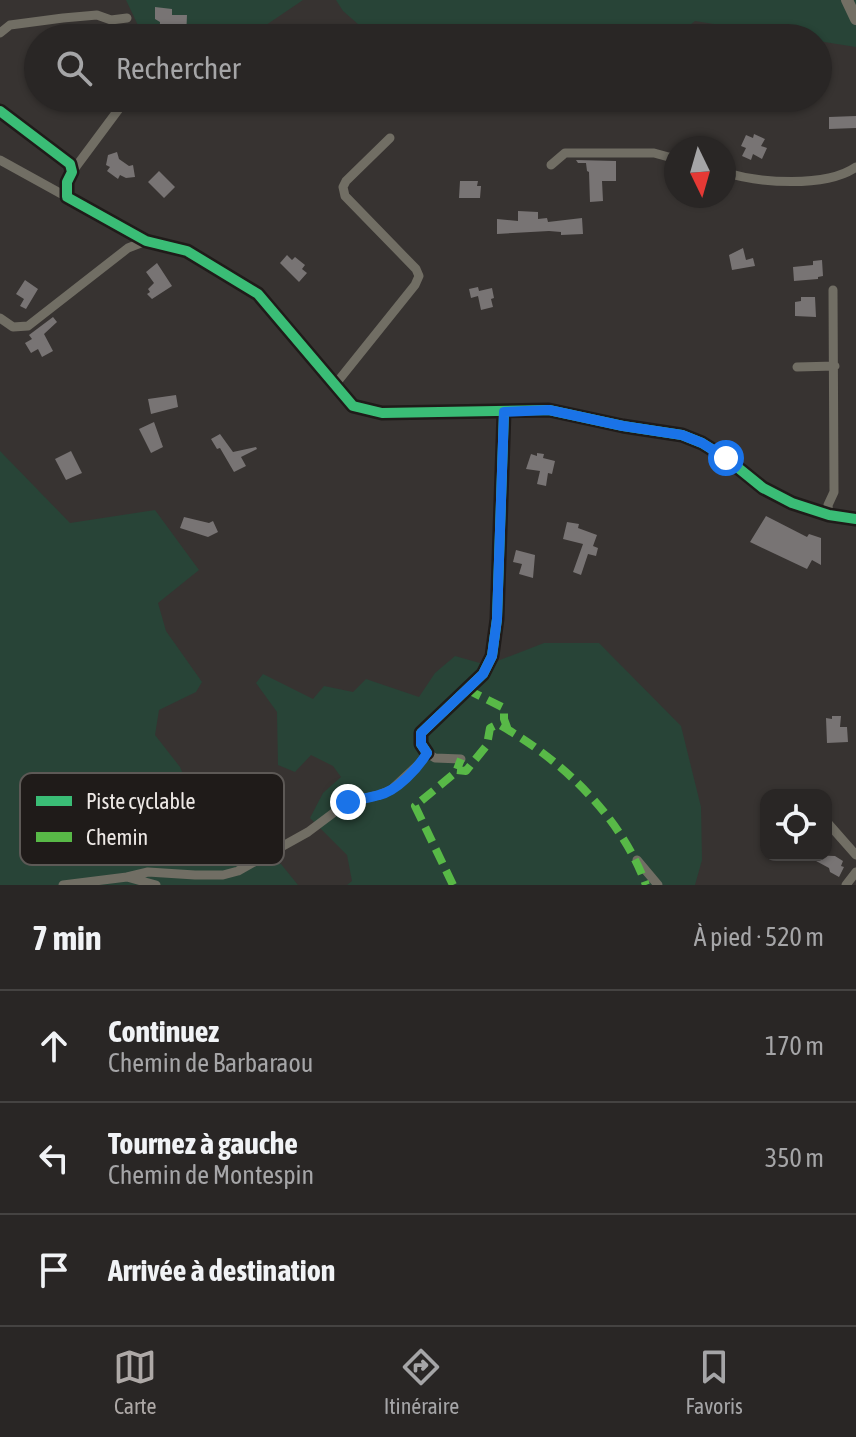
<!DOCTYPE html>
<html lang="fr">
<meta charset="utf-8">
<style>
body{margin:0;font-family:"Asap Condensed",sans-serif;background:#353232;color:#f1f3f6}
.controls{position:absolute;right:24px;bottom:24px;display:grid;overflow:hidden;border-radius:16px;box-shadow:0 2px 6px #0004}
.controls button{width:72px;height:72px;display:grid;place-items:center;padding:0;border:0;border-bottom:2px solid #454342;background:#292625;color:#f1f3f6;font:40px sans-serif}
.compass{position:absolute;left:664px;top:136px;width:72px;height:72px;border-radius:50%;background:#292625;box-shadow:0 2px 6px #0004;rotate:175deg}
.stop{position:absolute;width:24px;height:24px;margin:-18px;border:6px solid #1a73e8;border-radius:50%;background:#fff}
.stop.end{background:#1a73e8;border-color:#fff;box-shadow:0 2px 8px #0008}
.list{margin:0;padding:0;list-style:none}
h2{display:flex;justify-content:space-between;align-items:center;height:104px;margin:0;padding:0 32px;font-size:34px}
h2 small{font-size:26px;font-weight:400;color:#a5a5a7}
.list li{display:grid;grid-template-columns:52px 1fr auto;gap:24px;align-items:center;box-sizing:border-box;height:112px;padding:0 32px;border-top:2px solid #454342}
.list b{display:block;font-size:30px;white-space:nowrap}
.list p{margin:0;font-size:26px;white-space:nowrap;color:#a5a5a7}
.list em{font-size:26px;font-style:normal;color:#a5a5a7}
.icon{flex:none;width:44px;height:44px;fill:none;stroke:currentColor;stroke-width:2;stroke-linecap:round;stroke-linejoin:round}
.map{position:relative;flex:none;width:856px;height:885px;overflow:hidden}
.search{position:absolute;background:#292625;box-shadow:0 2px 6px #0004;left:24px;right:24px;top:24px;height:88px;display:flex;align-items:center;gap:20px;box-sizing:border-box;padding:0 28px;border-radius:44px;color:#a5a5a7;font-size:30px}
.sheet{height:440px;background:#292625}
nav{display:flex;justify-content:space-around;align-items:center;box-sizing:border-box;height:112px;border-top:2px solid #454342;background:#292625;font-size:22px;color:#a5a5a7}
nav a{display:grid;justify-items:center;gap:4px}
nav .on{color:#aea9a7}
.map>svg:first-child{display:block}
.green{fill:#284437}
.building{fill:#787474}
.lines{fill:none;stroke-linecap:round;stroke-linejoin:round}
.minor{stroke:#716e64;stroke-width:9}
.secondary{stroke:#736f64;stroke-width:12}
.quiet{stroke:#58b947;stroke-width:8;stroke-dasharray:16 8;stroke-linecap:butt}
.cycleway-casing{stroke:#1f1b19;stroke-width:15}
.cycleway{stroke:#3abd76;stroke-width:10}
.route{stroke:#1a73e8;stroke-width:10}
.key{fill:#1f1b19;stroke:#5d5956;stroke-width:2}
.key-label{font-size:22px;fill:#eee9e6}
</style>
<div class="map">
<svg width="856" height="885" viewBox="0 0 856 885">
<rect width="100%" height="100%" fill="#373331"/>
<path class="green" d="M126,0H303L247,38H144Z
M336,0H856V47L818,41V38H799L695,21L674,38H374L343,11Z
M0,451L70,523L155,510L199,570L158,603L166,631L202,682L196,692L159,710L155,735L180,767L216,849L281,864L298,885H0Z
M544,643H599L681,726L701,807L702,860L695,885H347L352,881L347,855L310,818L323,793L341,777L333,766L311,755L295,772L278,765L277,712L256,683L263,674L313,699L324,686L353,692L366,679L419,697L435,673L455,656L487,665Z"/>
<path class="building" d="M155,7L172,9V15H187L186,38H159L160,22L155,19Z
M856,116V128L829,129V117Z
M754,134L765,139L761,146L767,148L762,159L753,154L751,160L742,156L746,148L741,146L746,135L753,138Z
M117,152L119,159L129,166L133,165L135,177L126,178L120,175L118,179L107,171L110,167L106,165L108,155Z
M576,160L616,161V181H602L603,201L590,202L589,172L587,171L586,163H578Z
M159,171L175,187L164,198L148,182Z
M460,181H478L477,186H481L480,198H459Z
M518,211L538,212V219L547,218L548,222L582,218L583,234L561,235V232L549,231L497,234V219L518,221Z
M743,248L746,260L753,258L755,266L732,270L729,255Z
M287,255L292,260L295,257L305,265L302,269L307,273L299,282L280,263Z
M822,260L823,276L818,277V279L794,281L793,267L813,265V261Z
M157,263L172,286L152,299L147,294L150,292L148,289L154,283L146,272Z
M25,280L38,289L26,309L20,306L24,299L16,294Z
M478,287L479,291L492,288L494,298L491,299L493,307L481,310L478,296L471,298L469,289Z
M801,297H815L816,317L795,316V302L801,301Z
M53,317L57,322L44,334L53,351L42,357L38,349L31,353L25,343L32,339L29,335Z
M176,395L178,407L151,414L148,399Z
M154,422L163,447L151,453L139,429Z
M220,434L233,452L256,447L257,449L241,457L246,466L234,472L220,448L217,449L211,439Z
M71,451L82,473L66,480L55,459Z
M537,453L544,454L543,458L555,461L552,474L548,473L546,486L537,484L540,471L526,469L531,454L537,456Z
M766,516L807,537L809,534L821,538V565L812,560L807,569L750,542Z
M184,517L209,523L213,521L218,532L208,537L180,528Z
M567,522L579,524L578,528L597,535L593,546L598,548L596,556L588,554L581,575L573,572L583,544L563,539Z
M516,550L535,555L533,578L519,574L522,564L513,562Z
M832,716H841L840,727H847L848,742L827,743L826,718L832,719Z
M805,855L835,856L843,861L841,866L844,867L839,877L830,872L829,868Z"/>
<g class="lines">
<path class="minor" d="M0,33L10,25L63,18L97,15L111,20L127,18
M0,111L70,164L72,172L67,182V197L146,241L187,251L258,294L353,406L382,413L549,410L623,426L682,435L702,443L726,458L763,488L792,503L829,515L856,519
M0,160L67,197
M551,165L565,153H654L676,159
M72,172L127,98
M724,172C758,183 826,188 856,167
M0,318L13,327L28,326L128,248L146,241
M797,367L835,366
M334,386L415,285L419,276L416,269L345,196L343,187L346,181L390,138
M829,515L828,505L834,492L833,290
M427,753L421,744V733L483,674L492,656L497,619L504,412
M427,753L435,758L461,759
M826,821L856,855
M637,860L658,885
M127,877L148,872L195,875H223L238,871L308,832L348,802L379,795L391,790L420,763L427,753
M63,885L127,877L156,885
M846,885L856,872"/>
<path class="secondary" d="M847,0L856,19"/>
<path class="quiet" d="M466,689L504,708V719L508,730
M457,770L466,771L487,745L490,728L498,724C561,759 621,816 646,885
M453,885L415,806L456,772L461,759"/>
<defs>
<path id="cycleway" d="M0,111L70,164L72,172L67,182V197L146,241L187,251L258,294L353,406L382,413L549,410L623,426L682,435L702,443L726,458L763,488L792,503L829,515L856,519
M427,753L421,744V733L483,674L492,656L497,619L504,412"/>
</defs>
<use href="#cycleway" class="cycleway-casing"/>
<use href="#cycleway" class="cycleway"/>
</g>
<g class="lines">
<path class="route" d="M348,802C358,799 369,798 379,795C397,791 418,768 427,753L421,744V733L483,674L492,656L497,619L504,412L549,410L623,426L682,435L702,443L726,458"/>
</g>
<rect x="20" y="773" width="264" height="92" rx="12" class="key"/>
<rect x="36" y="796" width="36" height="10" fill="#3abd76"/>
<rect x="36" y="832" width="36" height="10" fill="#58b947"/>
<g class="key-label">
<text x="86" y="809">Piste cyclable</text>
<text x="86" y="845">Chemin</text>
</g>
</svg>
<div class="controls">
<button><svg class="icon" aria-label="locate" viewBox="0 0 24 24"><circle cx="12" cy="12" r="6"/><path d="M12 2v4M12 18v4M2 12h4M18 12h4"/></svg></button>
</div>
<svg class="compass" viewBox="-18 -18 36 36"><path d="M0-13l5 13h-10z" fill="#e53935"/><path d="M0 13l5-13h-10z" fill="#a5a5a7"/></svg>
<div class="stop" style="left:726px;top:458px"></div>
<div class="stop end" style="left:348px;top:802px"></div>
<div class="search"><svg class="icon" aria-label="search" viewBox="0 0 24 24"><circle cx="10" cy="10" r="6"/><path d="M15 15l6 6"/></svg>Rechercher</div>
</div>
<section class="sheet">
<h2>7 min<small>À pied · 520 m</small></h2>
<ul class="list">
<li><svg class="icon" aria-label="ahead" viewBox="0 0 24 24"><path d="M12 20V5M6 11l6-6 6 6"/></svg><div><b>Continuez</b><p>Chemin de Barbaraou</p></div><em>170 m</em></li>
<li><svg class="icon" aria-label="left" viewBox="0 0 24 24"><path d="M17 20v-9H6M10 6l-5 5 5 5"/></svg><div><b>Tournez à gauche</b><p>Chemin de Montespin</p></div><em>350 m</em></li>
<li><svg class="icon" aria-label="arrive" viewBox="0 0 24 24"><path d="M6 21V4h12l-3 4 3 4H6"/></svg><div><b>Arrivée à destination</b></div></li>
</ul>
</section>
<nav>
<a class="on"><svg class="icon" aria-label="map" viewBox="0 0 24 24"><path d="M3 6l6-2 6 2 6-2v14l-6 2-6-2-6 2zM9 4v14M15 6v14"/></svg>Carte</a>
<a><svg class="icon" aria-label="directions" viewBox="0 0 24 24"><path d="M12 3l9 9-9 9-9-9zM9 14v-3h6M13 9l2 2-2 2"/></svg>Itinéraire</a>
<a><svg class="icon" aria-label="saved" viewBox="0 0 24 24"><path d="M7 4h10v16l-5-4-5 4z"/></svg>Favoris</a>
</nav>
